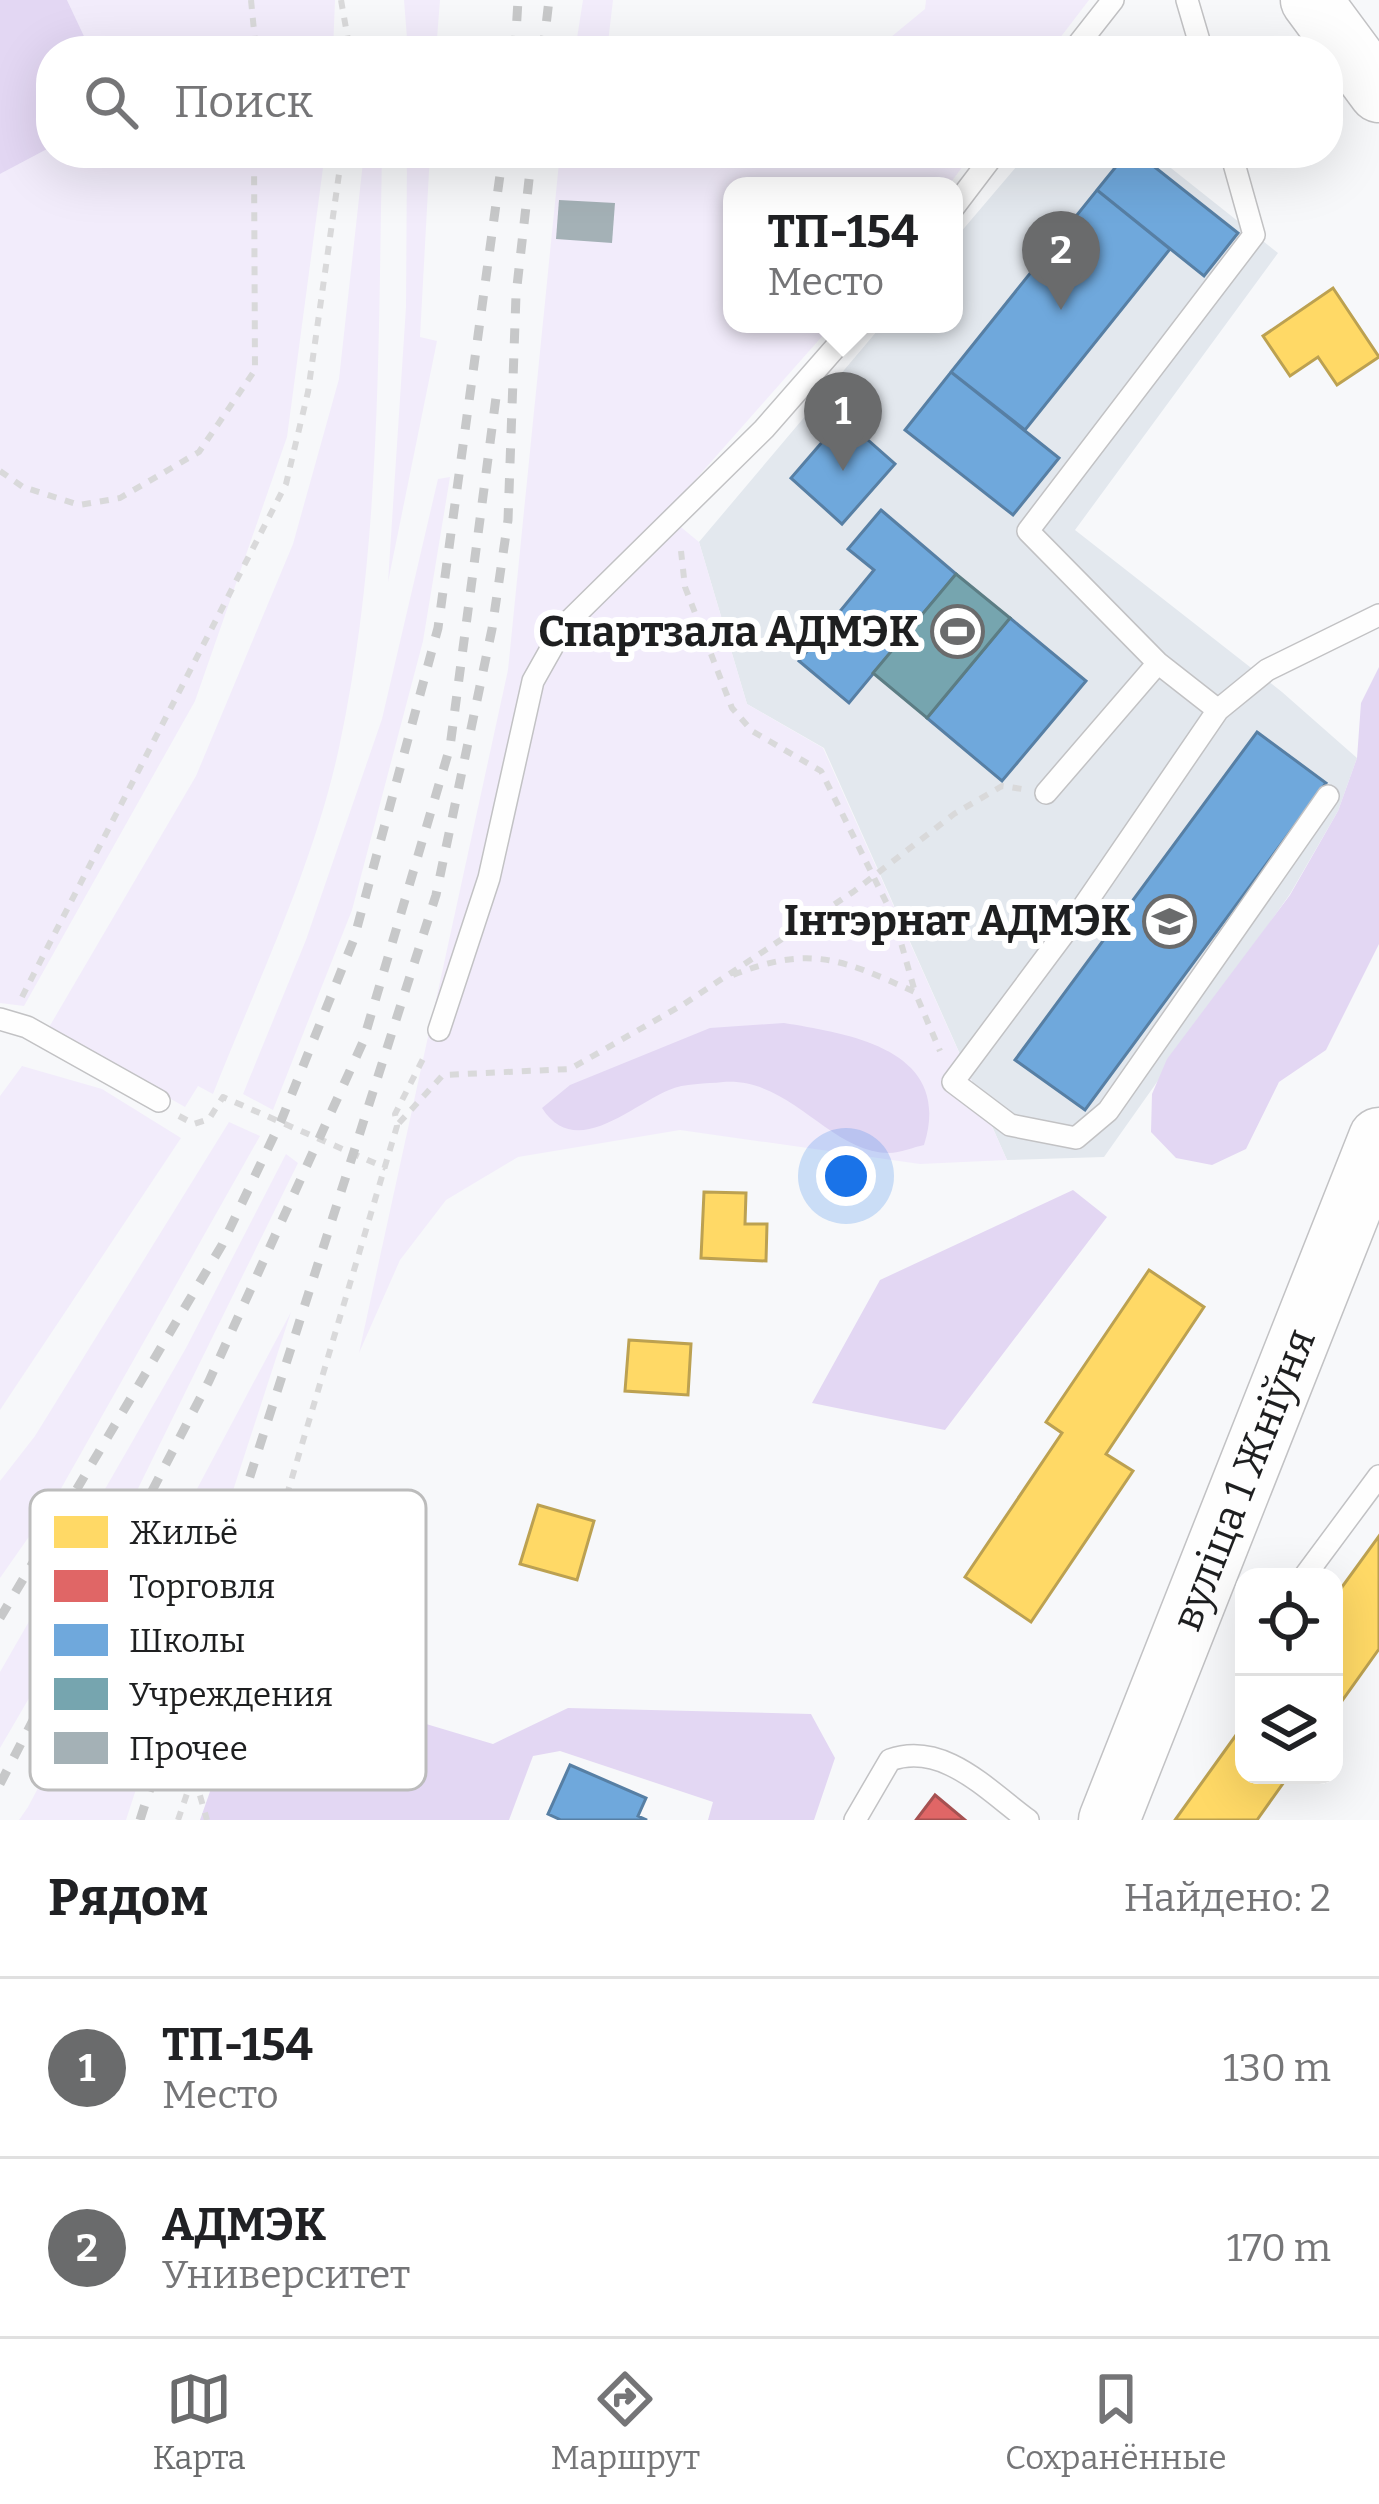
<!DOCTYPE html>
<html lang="ru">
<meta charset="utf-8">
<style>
body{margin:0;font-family:Bitter,serif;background:#f2f2f2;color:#202124}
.controls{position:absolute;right:36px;bottom:36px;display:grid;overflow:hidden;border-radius:24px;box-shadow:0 12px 48px #0002}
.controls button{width:108px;height:108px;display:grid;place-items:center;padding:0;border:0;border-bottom:3px solid #e0e0e0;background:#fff;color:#202124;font:60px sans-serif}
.you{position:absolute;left:846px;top:1176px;width:42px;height:42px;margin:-30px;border:9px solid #fff;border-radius:50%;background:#1a73e8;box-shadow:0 0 0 18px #1a73e833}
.badge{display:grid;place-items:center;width:78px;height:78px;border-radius:50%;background:#6a6b6c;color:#fff;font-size:39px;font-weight:700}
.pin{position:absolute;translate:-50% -99px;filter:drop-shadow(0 3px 6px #0008)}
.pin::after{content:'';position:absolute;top:63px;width:42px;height:36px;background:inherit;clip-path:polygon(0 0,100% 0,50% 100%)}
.popup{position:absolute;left:723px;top:177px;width:240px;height:156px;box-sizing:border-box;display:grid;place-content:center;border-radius:24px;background:#fff;filter:drop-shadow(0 3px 9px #0005);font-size:39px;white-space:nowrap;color:#757577}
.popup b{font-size:45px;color:#202124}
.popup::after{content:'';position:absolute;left:50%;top:100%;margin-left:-24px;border:24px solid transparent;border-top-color:#fff}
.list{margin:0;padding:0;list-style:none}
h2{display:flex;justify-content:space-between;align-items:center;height:156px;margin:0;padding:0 48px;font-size:51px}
h2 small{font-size:39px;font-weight:400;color:#757577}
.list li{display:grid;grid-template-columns:78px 1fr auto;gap:36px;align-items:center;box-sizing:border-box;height:180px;padding:0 48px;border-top:3px solid #e0e0e0}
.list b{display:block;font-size:45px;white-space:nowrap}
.list p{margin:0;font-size:39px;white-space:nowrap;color:#757577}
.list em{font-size:39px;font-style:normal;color:#757577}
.icon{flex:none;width:66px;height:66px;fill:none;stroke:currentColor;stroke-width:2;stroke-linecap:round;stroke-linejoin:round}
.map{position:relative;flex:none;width:1379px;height:1820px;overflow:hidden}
.search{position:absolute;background:#fff;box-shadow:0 12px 48px #0002;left:36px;right:36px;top:36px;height:132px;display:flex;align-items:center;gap:30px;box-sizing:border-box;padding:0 42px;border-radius:48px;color:#757577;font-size:45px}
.sheet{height:516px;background:#fff}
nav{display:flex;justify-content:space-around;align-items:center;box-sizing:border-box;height:168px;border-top:3px solid #e0e0e0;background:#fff;font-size:33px;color:#757577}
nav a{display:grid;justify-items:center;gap:6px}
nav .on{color:#6a6b6c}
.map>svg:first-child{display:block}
.built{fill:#e3e8ee}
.green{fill:#f2ecfb}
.forest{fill:#e3d7f3}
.homes{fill:#ffd966;stroke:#bca151;stroke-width:3}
.shops{fill:#e06666;stroke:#a65151;stroke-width:3}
.schools{fill:#6fa8dc;stroke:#577fa4;stroke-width:3}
.public{fill:#76a5af;stroke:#5c7d84;stroke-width:3}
.building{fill:#a4b1b6}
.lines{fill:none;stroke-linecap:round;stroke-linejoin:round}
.service-casing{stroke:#c2c2c4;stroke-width:24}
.secondary-casing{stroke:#c2c2c4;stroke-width:63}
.path{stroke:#d9d9da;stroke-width:6;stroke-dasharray:9 9;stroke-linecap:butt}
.service{stroke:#fefefe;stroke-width:21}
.secondary{stroke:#fefefe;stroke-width:60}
.rail{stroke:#c7c8c9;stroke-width:9;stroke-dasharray:15 15;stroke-linecap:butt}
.labels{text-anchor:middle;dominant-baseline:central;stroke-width:12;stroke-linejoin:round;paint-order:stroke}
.poi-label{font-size:42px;font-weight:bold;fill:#1e1f20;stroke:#fff;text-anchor:end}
.street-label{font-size:42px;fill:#1e1f20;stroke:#fff}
.key{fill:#fff;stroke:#bcbcbc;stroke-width:3}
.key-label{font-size:33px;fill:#1e1f20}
</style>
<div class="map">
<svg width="1379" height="1820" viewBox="0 0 1379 1820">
<rect width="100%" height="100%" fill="#f7f8fa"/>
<path class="built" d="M1028,153H1152L1278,253L1075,530L1282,692L1357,758L1338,811L1290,894L1104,1157L1007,1160L824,748L747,704L699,542L883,324H954V240Z"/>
<path class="green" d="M67,0H335L333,51H91Z
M404,0H440L436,51H408Z
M583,0H613L607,51H575Z
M926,0H1089L1050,51H874L925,9Z
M51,147V153H325L287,437L195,701L24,1006L0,1003V174Z
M364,153H382C378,350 381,549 340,743C315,863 258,980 213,1094L198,1086L185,1107L48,1029L196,776L293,544L339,379Z
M407,153H430L420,337L437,341L388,582L406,307Z
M560,153H716L741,160L751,153H973L948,186H732V324H833L665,514L699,542L747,704L823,748L1007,1160L920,1164L680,1130L518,1157L446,1200L400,1260L359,1353L508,670Z
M450,477L423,641L352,910L273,1110L243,1094L306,940L382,719L438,479Z
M22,1066L102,1089L181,1138L0,1410V1096Z
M229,1122L260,1136L54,1501L0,1578V1481L35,1436Z
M286,1154L298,1163L67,1633L0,1748V1672L186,1348Z
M291,1312L126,1820H19L28,1807Z"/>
<path class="forest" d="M0,0H67L91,51H51V147L0,174Z
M1379,667V944L1326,1050L1279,1082L1246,1149L1212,1165L1176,1158L1151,1132L1152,1094L1167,1059L1290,895L1338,811L1357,758L1361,703Z
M784,1023C851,1034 954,1050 924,1145C914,1147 900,1153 889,1153C829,1152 791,1077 723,1082C706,1084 684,1083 669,1090C629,1107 575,1160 542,1108L570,1085L710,1028Z
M1073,1190L1107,1217L945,1430L812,1403L880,1280Z
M252,1672L493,1744L568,1708L811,1714L835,1758L814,1820H708L713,1802L560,1751L533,1756L509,1820H200Z"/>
<path class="homes" d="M1333,288L1379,357L1337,385L1318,357L1290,376L1263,336Z
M704,1192L746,1193L745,1224H767L766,1261L701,1258Z
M1149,1270L1204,1307L1106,1454L1133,1471L1031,1622L965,1577L1062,1433L1046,1422Z
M629,1340L691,1344L688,1395L625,1391Z
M538,1505L594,1521L577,1580L520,1564Z
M1379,1536V1649L1334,1712V1598Z
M1244,1724V1775H1289L1257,1820H1175Z"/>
<path class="shops" d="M935,1795L965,1820H916Z"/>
<path class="schools" d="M1127,153H1137L1238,233L1204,276L1097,190Z
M1097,190L1170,249L1025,430L951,372Z
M951,372L1059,458L1013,515L905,430Z
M843,418L895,464L842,524L791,478Z
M881,510L956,574L849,703L799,661L874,570L848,549Z
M1010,618L1086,681L1002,781L927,718Z
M1257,732L1326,783L1085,1110L1015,1060Z
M570,1765L646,1798L638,1816L647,1820H561L548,1814Z"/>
<path class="public" d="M956,574L1010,618L927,718L873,673Z"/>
<path class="building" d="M559,200L615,203L612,243L556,239Z"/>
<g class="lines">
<defs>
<path id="service" d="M1187,0L1202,51
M1073,51L1113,0
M954,207L995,153
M1218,710L1158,663L1028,531L1254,235L1231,153
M1046,793L1158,663
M1328,796L1108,1111L1076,1138L1010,1125L953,1082L1077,916L1218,710L1267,670L1379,615
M0,1019L27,1027L159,1101
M439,1030L489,878L533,681L564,626L764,429L856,324
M1304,1577L1379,1476
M855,1820L890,1760C943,1741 987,1790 1028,1820"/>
<g id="secondary">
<path d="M1311,0L1379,92"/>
<path id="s1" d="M1109,1820L1379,1138"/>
</g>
</defs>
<use href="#service" class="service-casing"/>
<use href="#secondary" class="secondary-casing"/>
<path class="path" d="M251,0L256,51
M341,0L350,51
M0,471L23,487L79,505L120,498L199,452L255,370L254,153
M681,551L685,587L732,708L752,731L821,771L894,918L915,992
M733,975C811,944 843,960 915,992L940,1051
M22,997L286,484L308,392L342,153
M179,1116L194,1124L209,1119L223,1097L386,1168
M399,1123L443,1075L570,1069L684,1004L853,892L954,814L1002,786L1022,789
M195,1778L207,1820
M178,1820L274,1538L397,1126L395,1114L425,1055"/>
<use href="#service" class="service"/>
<use href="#secondary" class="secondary"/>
<path class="rail" d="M515,51L518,0
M543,51L549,0
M0,1618L222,1245L281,1121L354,939L438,628L503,153
M0,1784L209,1381L363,1042L450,747L497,390
M140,1820L436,895L492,629L508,520L516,295L532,153"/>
</g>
<defs>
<symbol id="stadium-ring" viewBox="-11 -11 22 22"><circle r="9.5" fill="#fff" stroke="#6a6b6c" stroke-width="1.5"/><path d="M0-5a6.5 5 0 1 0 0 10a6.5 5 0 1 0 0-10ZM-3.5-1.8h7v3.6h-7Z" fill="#6a6b6c"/></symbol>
<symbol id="university-ring" viewBox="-11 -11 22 22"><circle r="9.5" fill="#fff" stroke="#6a6b6c" stroke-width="1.5"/><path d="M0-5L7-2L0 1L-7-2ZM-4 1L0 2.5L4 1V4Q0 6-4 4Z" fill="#6a6b6c"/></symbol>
</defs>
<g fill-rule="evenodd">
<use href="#stadium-ring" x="928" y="602" width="59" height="59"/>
<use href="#university-ring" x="1140" y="892" width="59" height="59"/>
</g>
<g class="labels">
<g class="poi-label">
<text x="919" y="632">Спартзала АДМЭК</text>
<text x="1131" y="921">Інтэрнат АДМЭК</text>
</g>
<g class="street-label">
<text stroke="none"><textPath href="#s1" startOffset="366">вуліца 1 Жніўня</textPath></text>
</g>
</g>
<rect x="30" y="1490" width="396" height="300" rx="18" class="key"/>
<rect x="54" y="1516" width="54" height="32" fill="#ffd966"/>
<rect x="54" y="1570" width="54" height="32" fill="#e06666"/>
<rect x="54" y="1624" width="54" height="32" fill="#6fa8dc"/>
<rect x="54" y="1678" width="54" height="32" fill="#76a5af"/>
<rect x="54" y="1732" width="54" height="32" fill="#a4b1b6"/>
<g class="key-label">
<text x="129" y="1544">Жильё</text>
<text x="129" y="1598">Торговля</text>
<text x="129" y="1652">Школы</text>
<text x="129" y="1706">Учреждения</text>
<text x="129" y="1760">Прочее</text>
</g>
</svg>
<div class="controls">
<button><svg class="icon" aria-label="locate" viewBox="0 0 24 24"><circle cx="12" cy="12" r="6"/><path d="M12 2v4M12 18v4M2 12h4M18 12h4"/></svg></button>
<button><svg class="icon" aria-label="layers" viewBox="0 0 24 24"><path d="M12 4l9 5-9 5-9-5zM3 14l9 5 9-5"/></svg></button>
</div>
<div class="you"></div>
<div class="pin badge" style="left:843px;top:471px">1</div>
<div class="popup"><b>ТП-154</b>Место</div>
<div class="pin badge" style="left:1061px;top:310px">2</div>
<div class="search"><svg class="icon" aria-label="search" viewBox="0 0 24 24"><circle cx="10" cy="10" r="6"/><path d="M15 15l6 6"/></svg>Поиск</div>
</div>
<section class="sheet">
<h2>Рядом<small>Найдено: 2</small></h2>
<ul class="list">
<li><span class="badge">1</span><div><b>ТП-154</b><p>Место</p></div><em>130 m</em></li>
<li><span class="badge">2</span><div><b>АДМЭК</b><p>Университет</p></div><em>170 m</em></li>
</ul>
</section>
<nav>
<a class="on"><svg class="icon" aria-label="map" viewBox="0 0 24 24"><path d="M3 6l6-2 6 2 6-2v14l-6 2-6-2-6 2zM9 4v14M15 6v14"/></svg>Карта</a>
<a><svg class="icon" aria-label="directions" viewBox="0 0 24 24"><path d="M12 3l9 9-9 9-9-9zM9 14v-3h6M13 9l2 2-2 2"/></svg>Маршрут</a>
<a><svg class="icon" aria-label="saved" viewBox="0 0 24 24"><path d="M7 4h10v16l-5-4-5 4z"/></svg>Сохранённые</a>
</nav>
